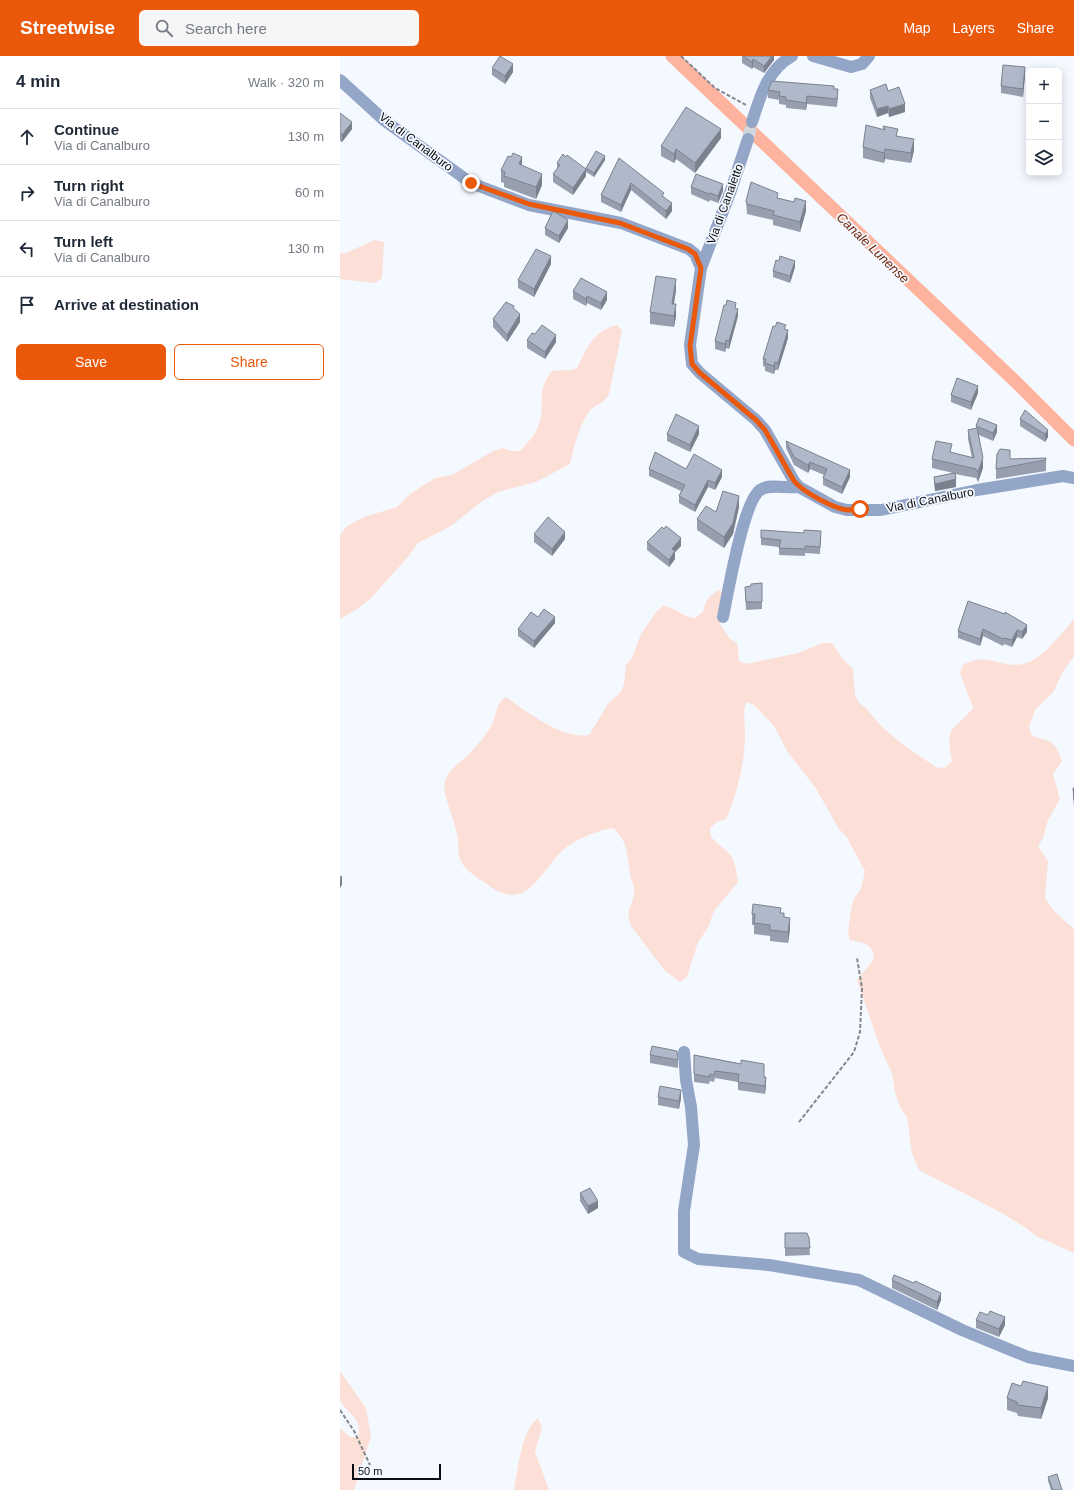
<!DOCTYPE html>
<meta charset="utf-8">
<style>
body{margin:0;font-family:Helvetica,sans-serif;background:#f6f6f7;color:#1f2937}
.controls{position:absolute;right:12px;top:12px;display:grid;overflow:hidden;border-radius:6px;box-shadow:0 2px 10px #0003}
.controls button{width:36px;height:36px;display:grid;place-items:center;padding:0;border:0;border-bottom:1px solid #e0e1e3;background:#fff;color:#1f2937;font:20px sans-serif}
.scale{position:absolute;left:12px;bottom:10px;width:89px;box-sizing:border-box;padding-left:4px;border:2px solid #0a0d13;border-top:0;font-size:11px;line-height:14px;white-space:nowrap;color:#0a0d13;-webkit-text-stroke:3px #f4f8ff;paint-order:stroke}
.stop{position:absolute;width:12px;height:12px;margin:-9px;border:3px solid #ea580c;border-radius:50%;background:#fff}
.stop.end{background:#ea580c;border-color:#fff;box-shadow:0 1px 4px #0008}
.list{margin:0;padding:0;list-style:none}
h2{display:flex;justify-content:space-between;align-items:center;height:52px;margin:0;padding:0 16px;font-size:17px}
h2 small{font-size:13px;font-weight:400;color:#747a83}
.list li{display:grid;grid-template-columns:26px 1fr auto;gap:12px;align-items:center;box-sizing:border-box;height:56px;padding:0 16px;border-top:1px solid #e0e1e3}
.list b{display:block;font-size:15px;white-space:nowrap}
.list p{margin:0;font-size:13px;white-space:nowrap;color:#747a83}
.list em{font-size:13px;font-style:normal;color:#747a83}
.actions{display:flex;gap:8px;padding:12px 16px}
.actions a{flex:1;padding:9px 0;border:1px solid #ea580c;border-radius:6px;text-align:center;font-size:14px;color:#ea580c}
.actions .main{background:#ea580c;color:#fff}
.icon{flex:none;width:22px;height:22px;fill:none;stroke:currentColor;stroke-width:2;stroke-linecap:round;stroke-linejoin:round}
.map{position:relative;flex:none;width:734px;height:1434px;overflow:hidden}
header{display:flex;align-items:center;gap:24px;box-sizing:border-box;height:56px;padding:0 20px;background:#ea580c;color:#fff}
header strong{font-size:19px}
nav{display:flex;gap:22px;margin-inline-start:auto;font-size:14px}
.search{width:280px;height:36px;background:#f6f6f7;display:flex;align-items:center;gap:10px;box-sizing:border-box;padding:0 14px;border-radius:6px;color:#747a83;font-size:15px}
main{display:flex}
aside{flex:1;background:#fff}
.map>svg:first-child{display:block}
.green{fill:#fce0d7}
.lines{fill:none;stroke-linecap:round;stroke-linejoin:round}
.canal{stroke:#fdb39d;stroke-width:13}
.minor-tunnel{stroke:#d1d5dc;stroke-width:12;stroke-dasharray:12 6;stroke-linecap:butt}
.path{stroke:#84878e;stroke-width:2;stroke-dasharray:4 2;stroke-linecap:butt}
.minor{stroke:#94a6c7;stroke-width:12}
.wall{fill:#979fae}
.shaded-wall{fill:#7b828d}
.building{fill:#b0b9ca;stroke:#7b828d}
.route{stroke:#ea580c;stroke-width:5}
.labels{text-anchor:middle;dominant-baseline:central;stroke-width:3.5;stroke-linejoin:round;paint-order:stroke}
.street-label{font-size:12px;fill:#0a0d13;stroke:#f4f8ff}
.water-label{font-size:13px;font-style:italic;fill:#6b1e01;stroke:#f4f8ff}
</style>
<header>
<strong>Streetwise</strong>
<div class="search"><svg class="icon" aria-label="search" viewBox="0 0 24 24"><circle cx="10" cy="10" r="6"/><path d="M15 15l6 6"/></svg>Search here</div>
<nav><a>Map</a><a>Layers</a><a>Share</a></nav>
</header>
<main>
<aside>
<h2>4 min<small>Walk · 320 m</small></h2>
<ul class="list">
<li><svg class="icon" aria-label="ahead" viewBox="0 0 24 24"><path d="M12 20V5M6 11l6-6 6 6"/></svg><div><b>Continue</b><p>Via di Canalburo</p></div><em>130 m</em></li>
<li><svg class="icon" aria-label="right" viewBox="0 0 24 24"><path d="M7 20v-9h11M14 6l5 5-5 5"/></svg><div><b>Turn right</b><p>Via di Canalburo</p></div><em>60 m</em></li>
<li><svg class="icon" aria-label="left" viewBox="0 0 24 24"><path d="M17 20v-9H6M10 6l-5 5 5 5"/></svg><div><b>Turn left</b><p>Via di Canalburo</p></div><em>130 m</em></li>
<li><svg class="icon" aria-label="arrive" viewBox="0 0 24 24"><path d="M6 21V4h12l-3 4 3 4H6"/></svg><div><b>Arrive at destination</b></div></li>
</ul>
<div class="actions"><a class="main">Save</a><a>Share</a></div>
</aside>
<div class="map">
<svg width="734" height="1434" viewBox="0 0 734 1434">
<rect width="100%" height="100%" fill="#f4f8ff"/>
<path class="green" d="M35,184L44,186L42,222L35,227L0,223V196L3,198Z
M277,269L282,275L269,338C263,350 256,346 249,356C240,367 233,394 230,408L196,426L158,436L141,446L111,470L78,487L67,502L31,542L17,553L0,563V479L7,470L24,461L57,451L70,438L95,422L112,419L153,395L163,392L171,395H180C187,387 196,379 199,368C206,348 195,336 212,315C221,313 228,316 237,312C247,292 253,275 277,269Z
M379,534L385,540L380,568L390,583L397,587L399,605L407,608L458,597L483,587H492L502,602L513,613L515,639L519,647L526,652L541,670L561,687L597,712L606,711L612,705C605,667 613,677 633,652L620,617L623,609C647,595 661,613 683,608C702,604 722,577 734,563V600L722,617L714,635L695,654L689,671L692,680C713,686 714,684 722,705L713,718L720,743L708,764L703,782L698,790L708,805L705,842L715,856L734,873V1197L698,1181L683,1170L660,1156L579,1114L572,1097L567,1061L561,1053L555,1036L552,1017L540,991L517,924L534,903C533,887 524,887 510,884L508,875L512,848L515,841L521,833L525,815L506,780L499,773L475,731L447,695L434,670L414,649L406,646C402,658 406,670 405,682C404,710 397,738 386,763L377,766L370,772L371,781C391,801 394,795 398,826L374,855L368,872L358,886L347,921L340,926L325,915L291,870C284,852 294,850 294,835C295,829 290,823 290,817C286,797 289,787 273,772C258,774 231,785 221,796C198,819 186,857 148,829C140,823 125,815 121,805C117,797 119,787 117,778C114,764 108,751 105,737C101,717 117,710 129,698C136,691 144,681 150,672C157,662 154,649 166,641C186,655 223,684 249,679L268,648L281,636L284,628L286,609L292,602L301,578L317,555L323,550C336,551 342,561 355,562L363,556C365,545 369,540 379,534Z
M0,1315L26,1352L31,1380L14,1434H0V1372L10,1381H18C23,1362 7,1358 0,1344C0,1337 0,1323 0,1315Z
M198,1362L202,1371L195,1396L209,1434H174C178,1414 181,1375 198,1362Z"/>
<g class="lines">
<path class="canal" d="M332,0L678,328L734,384"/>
<path class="minor-tunnel" d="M408,83L412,66"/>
<path class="path" d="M341,0L375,32L406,49
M459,1066L514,996L520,976L522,932L517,902
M0,1354L14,1375L30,1409"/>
<path class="minor" d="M473,0L511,11L522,8L529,0
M0,24L45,65L131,127L189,149L281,167L349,193L355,198L361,212L350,289L352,308L360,317L416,364L425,374L454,425L459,431L495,451L507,454H541L637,434L723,420L734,422
M412,66C420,41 427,14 452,0
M361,212L390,137L408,83
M383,561C388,537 403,446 420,434C430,427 448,433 459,431
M344,996L346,1024L351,1051L354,1089L344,1155V1196L358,1203L429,1209L519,1224L622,1274L688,1301L734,1310"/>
</g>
<path class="wall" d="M402,0H434V4L424,17L413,11L412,13L402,7Z
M152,12L173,16L165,28L152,19Z
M685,18L683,41L661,37V30Z
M494,33L498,41L497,51L467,48L466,54L446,52V49L439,48V44L428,42V34Z
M530,34L548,35L565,56L549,61L548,57L537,61L530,42Z
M0,57L12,73L2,86L0,85Z
M543,70L558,80L574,94L571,107L545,103L544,107L523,102V91L543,73Z
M381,82L355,117L336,103L334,107L321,100V90Z
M226,101L246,120L233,139L213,126V118L217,113V107Z
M279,102L324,141L332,155L326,163L291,134L281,156L261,146V139Z
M265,104L254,121L246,116V112Z
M182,109L202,129L196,143L164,131V127L161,126V114Z
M351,131L383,135L378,147L370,144L369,146L351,138Z
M438,142L466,155L460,176L433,169V164L407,158L406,145Z
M205,172H228L219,187L205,179Z
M211,208L194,241L178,232V224Z
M455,211L450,227L433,221V215Z
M336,234L334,248L336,260L334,271L310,268V256Z
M233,235L267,244L261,254L247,247L246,250L233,243Z
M396,252L398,260L389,293L386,292L385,296L375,293V285Z
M174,253L180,266L167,286L153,271V263Z
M446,274L448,282L438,314H435L434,318L425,315V311L423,310V303Z
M195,278L216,286L205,303L187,292V284Z
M638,337L631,354L611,346V339Z
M685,354L708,381L705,386L680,370V363Z
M636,370L657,376L653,385L639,379L643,412L638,426L636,422L615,418L616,431L595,435L594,428V421L613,417L592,412V403L612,397L632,402L628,383V374L636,372Z
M327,378H359L350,396L327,385Z
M446,385L510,421L502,438L483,429V422L484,419L470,413L468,417L454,409L446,392Z
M670,403L706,404V415L656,423V413Z
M309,413H346L382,421L375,434L368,431L355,456L339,447V440L341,435L309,420Z
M399,451L393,478L384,492L357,474V463Z
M194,478L225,483L212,500L194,486Z
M421,482H481L480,498L465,497V500L439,499V491L421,489Z
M307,486L341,490L335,496V503L329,511L307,494Z
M422,527V553L406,554L405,531L411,530Z
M628,545L687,576L682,583L677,581L672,591L664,588L663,590L643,580L640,590L618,582V575Z
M198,561L215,567L194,592L178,580V573Z
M733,732H734V751L733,740Z
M441,857L444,861L450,873L448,887L430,885V880L414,878V869H412V858Z
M310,999L338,1004V1012L310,1007Z
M354,999L401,1008L424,1021L426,1029L425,1038L398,1034V1026L375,1022L374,1026L370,1025L369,1028L354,1026Z
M318,1041L341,1042L339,1053L318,1049Z
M240,1137L258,1152L248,1158L240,1145Z
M445,1177L469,1182L470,1199L445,1200Z
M552,1224L574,1227L601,1244L597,1254L552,1232Z
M636,1264L665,1269L659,1281L636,1272Z
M667,1342H708L701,1363L678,1360L677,1357L667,1354Z
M708,1421L722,1434H711L708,1425Z"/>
<path class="shaded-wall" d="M432,0H434V4L424,17V10Z
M413,3V11L412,13V6Z
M173,8V16L165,28V20Z
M685,11V18L683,41V33Z
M467,40V48L466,54V47Z
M565,48V56L549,61V53Z
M548,50V57L537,61V53Z
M12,66V73L2,86V79Z
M381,73V82L355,117V107Z
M574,83V94L571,107V97Z
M336,93V103L334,107V98Z
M545,93V103L544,107V97Z
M265,100V104L254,121V117Z
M182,101V113L179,108Z
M246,113V120L233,139V132Z
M202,118V129L196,143V131Z
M291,127V134L281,156V149Z
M383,128V135L378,147V140Z
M466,145V155L460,176V166Z
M332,147V155L326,163V155Z
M228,164V172L219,187V180Z
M211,200V208L194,241V233Z
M455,205V211L450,227V220Z
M336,223V234L332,259V248Z
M267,236V244L261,254V247Z
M247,240V247L246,250V243Z
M336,248V260L334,271V260Z
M398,253V260L389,293V285Z
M180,258V266L167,286V279Z
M448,274V282L438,314V307Z
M216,279V286L205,303V296Z
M386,284V292L385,296V288Z
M435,306V314L434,318V310Z
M638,330V337L631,354V346Z
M657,369V376L653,385V377Z
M359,370V378L350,396V389Z
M708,374V381L705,386V378Z
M643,402V412L638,426V416Z
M470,406V413L468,417V409Z
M382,414V421L375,434V427Z
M510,414V421L502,438V431Z
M616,423V431L595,435V428Z
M368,424V431L355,456V449Z
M399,440V451L393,478L384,492V481Z
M225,476V483L212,500V493Z
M341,482V490L335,496V503L329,511V504L332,493Z
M215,561V567L194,592V585Z
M687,569V576L682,583V576Z
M643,573V580L640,590V583Z
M677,574V581L672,591V584Z
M2,821V829L0,832V825Z
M450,862V873L448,887V876Z
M426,1021V1029L425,1038V1030Z
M341,1034V1042L339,1053V1045Z
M258,1145V1152L248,1158V1150Z
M601,1237V1244L597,1254V1246Z
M665,1261V1269L659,1281V1273Z
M708,1331V1342L701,1363V1352Z"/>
<path class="building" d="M160,0L173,8L165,20L152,12Z
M403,0H432L424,10L413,3L412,6Z
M663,9L685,11L683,33L661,30Z
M432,25L494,30V33H498L497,43L467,40L466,47L446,44V41L439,40L440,36L428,34Z
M546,28L548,35L559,31L565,48L549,53L548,50L537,53L530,34Z
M346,51L381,73L355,107L336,93L334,98L321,90Z
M0,57L12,66L2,79L0,77Z
M526,69L545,74L543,70L558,73L556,80L574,83L571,97L545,93L544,97L523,91Z
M256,95L265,100L254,117L246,112Z
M173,97L182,101L179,108L202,118L196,131L164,120L165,116L161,114L168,100L171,101Z
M223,98L226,101L227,99L246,113L233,132L213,118L220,109L217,107Z
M279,102L324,137L322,140L332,147L326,155L291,127L281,149L261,139Z
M356,118L383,128L378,140L370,137L369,138L351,131Z
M411,126L438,137L437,142L454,146L455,142L466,145L460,166L433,159L434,155L407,148L406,145Z
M213,155L228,164L219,180L205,172Z
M196,193L211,200L194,233L178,224Z
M440,200L455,205L450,220L433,215L436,204L439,205Z
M316,220L336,223L332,248H336L334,260L310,256Z
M241,222L267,236L261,247L247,240L246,243L233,235Z
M387,244L396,247L395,252L398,253L389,285L386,284L385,288L375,285L384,249H386Z
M166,246L174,250L173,252L180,258L167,279L153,263Z
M437,266L446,269L444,273L448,274L438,307L435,306L434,310L425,307L426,303H423L433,270L435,271Z
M202,269L216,279L205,296L187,284L192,277L195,278Z
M617,322L638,330L631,346L611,339Z
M685,354L708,374L705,378L680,363Z
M336,358L359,370L350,389L327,378Z
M639,362L657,369L653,377L636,370Z
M637,372L643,402L638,416L636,413L592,403L596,385L612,388L610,396L634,402L628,374Z
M446,385L510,414L502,431L483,422L487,413L470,406L468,409L454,401Z
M660,393L670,394V403L706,402V404L656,413L657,398Z
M315,396L346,413L354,398L382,414L375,427L368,424L355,449L339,440L345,429L309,413Z
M615,417L616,423L595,428L594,421Z
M383,435L399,440L393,467L384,481L357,463L366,450L376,456Z
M208,461L225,476L212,493L194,478Z
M326,470L341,482L332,493L335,495L329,504L307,486L322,471L324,473Z
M421,474L464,477V474L481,475L480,491L465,490V493L439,492L441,484L421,482Z
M422,527V546H406L405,531L411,530V528Z
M628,545L665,558V556L687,569L682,576L677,574L672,584L664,582L663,583L643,573L640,583L618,575Z
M204,553L215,561L194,585L178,573L191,556L198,561Z
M733,732H734V744Z
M0,820L2,821L0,825Z
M413,848L441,852L440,857H444V861L450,862L448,876L430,874V869L414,867L415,858H412Z
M312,990L337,995L338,1004L310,999Z
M354,999L401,1008V1004L424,1008V1021H426L425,1030L398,1026L399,1018L375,1015L374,1019L370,1018L369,1021L354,1018Z
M320,1030L341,1034L339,1045L318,1041Z
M250,1132L258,1145L248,1150L240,1137Z
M445,1177H467L469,1182L470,1192H445Z
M554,1219L574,1227L575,1225L601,1237L597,1246L552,1224Z
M650,1255L665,1261L659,1273L636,1264L640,1256L648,1259Z
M683,1325L708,1331L701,1352L678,1349L677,1346L667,1342L672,1327L681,1330Z
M717,1418L722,1434H713L708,1421Z"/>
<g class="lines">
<path class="route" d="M131,127L189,148L280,167L348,193L355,198L361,212L350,290L352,308L360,317L416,364L425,374L454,425C463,436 493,452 507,454C511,454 516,454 520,453"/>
</g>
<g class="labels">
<g class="street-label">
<text transform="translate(76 86) rotate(37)">Via di Canalburo</text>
<text transform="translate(385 148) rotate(-70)">Via di Canaletto</text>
<text transform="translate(590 444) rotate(-11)">Via di Canalburo</text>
</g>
<g class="water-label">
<text transform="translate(533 192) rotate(44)">Canale Lunense</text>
</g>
</g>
</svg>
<div class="controls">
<button>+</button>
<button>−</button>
<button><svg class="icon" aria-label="layers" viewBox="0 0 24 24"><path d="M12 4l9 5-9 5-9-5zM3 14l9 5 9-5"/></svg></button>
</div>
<div class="scale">50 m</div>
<div class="stop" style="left:520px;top:453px"></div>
<div class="stop end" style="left:131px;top:127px"></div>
</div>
</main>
